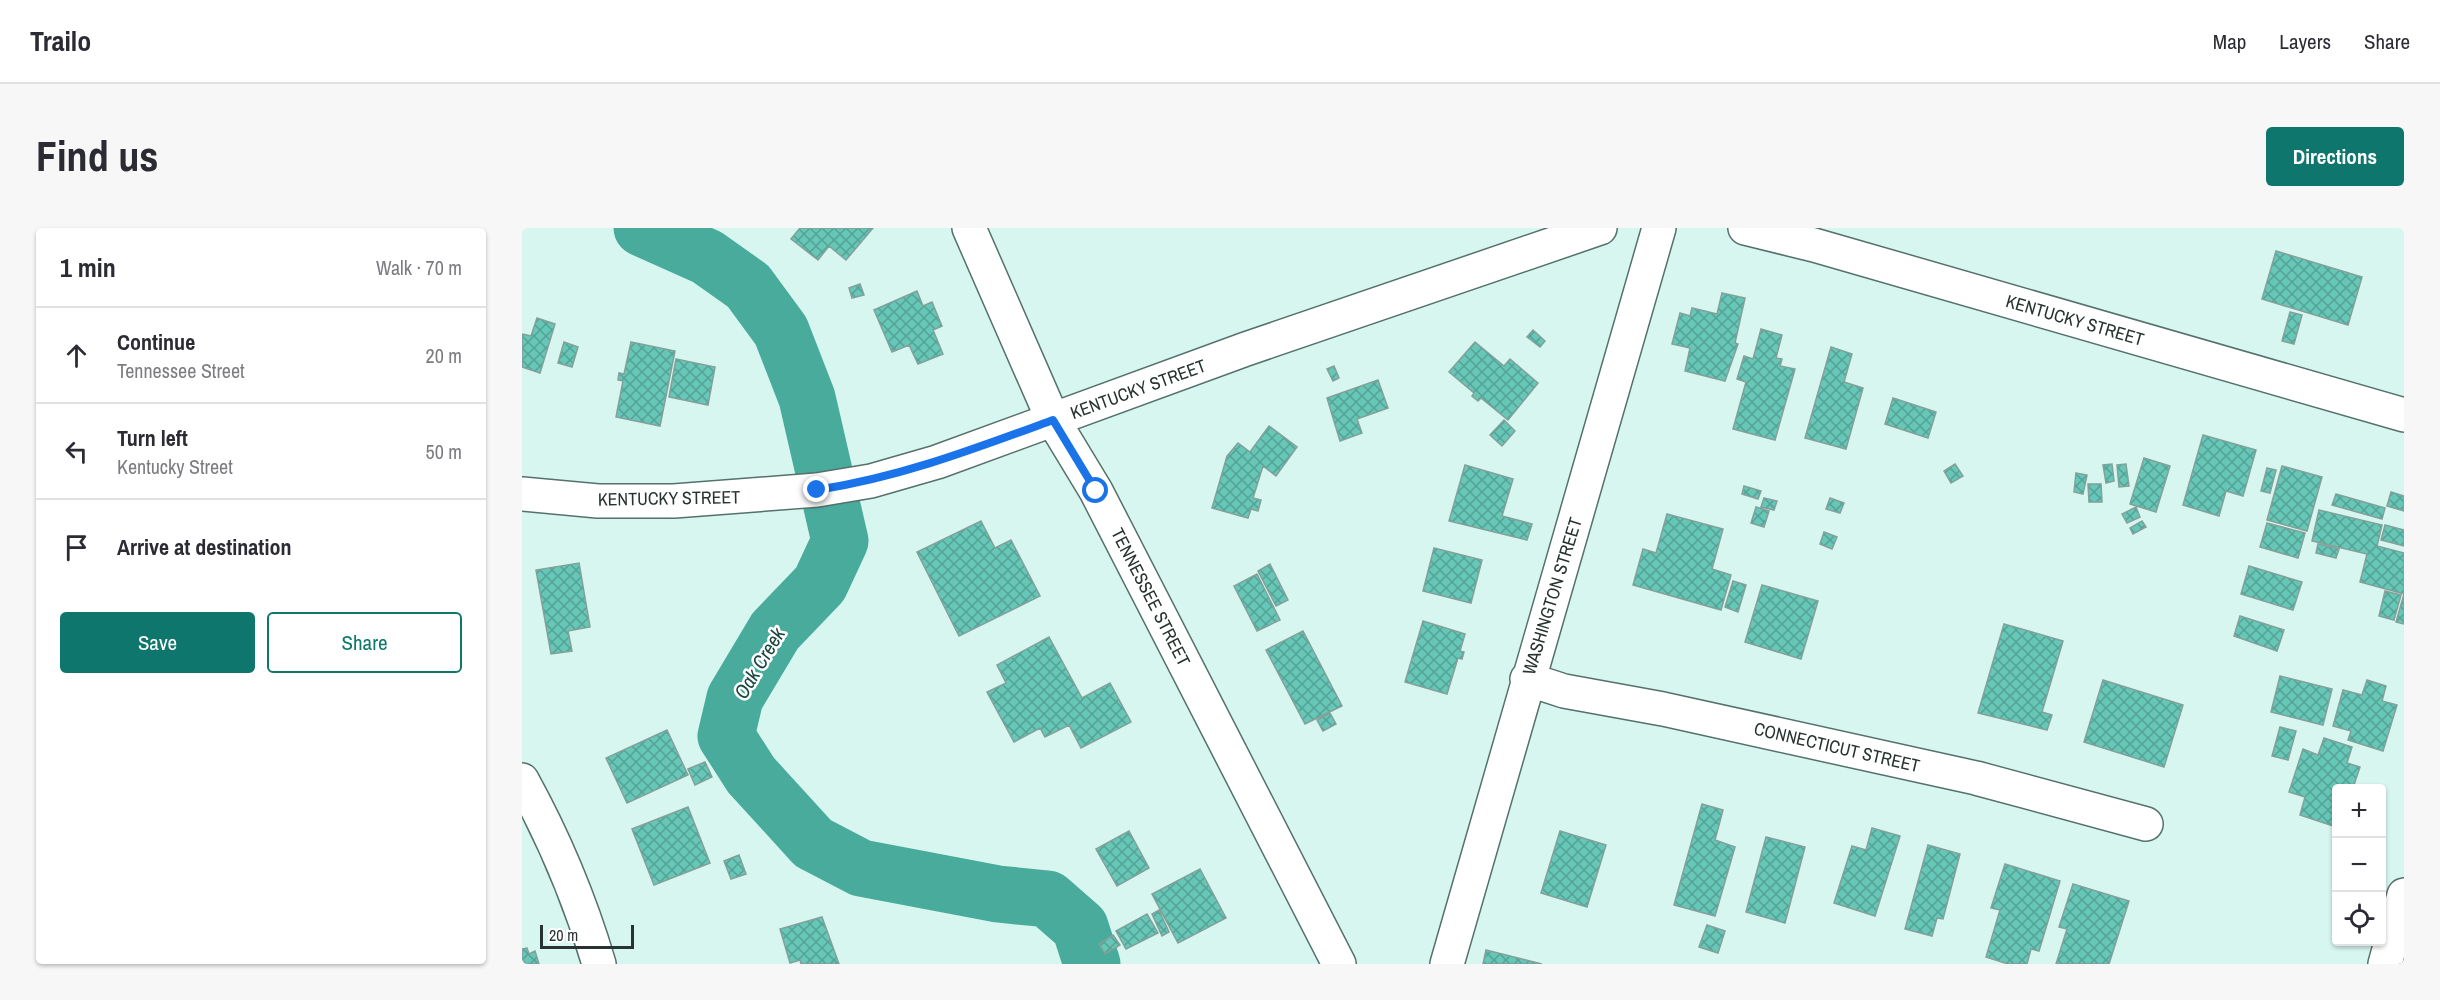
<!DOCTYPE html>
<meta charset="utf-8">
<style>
body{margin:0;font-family:"Archivo Narrow",sans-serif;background:#f7f7f7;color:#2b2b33}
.controls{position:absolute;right:18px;bottom:18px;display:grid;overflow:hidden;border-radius:6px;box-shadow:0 2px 4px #0004}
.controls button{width:54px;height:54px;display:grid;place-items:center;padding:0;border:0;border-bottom:2px solid #e1e1e2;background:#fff;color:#2b2b33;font:30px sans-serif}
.scale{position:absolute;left:18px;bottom:15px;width:94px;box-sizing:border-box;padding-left:6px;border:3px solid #273331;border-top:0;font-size:16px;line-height:21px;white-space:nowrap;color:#273331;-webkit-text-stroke:4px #fff;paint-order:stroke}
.stop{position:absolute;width:18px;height:18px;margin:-14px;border:4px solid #1a73e8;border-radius:50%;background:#fff}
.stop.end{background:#1a73e8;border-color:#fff;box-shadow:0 2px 6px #0008}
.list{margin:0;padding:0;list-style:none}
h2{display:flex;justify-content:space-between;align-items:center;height:78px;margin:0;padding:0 24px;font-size:26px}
h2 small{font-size:20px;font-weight:400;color:#7c7c81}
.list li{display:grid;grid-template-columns:39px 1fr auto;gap:18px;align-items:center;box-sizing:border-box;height:96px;padding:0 24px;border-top:2px solid #e1e1e2}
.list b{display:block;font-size:22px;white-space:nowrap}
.list p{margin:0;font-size:20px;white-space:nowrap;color:#7c7c81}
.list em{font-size:20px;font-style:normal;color:#7c7c81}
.actions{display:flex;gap:12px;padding:18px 24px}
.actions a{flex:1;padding:14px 0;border:2px solid #0f766e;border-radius:6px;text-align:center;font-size:21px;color:#0f766e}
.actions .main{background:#0f766e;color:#fff}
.icon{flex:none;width:33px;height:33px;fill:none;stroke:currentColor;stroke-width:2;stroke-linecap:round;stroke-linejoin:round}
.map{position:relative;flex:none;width:1882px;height:736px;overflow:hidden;border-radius:6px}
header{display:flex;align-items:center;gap:36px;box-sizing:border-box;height:84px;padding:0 30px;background:#fff;border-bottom:2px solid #e1e1e2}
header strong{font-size:28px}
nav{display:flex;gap:33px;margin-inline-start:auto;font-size:21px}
.intro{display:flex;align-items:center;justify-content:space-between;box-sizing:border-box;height:144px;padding:0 36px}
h1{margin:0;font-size:42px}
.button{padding:15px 27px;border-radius:6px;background:#0f766e;color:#fff;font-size:21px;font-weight:700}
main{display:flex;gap:36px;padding:0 36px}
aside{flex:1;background:#fff;border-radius:6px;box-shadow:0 2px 4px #0004}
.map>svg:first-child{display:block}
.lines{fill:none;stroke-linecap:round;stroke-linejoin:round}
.river{stroke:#48ab9b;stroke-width:57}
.building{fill:url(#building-cross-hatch);stroke:#83a09a;stroke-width:1.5}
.minor-casing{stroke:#55716b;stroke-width:36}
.minor{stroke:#fff;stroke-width:33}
.route{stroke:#1a73e8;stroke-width:8}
.labels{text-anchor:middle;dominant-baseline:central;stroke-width:5;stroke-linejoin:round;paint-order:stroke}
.street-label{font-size:18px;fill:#273331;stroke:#fff}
.water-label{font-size:20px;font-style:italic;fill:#1a463f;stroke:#fff}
</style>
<header>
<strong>Trailo</strong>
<nav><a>Map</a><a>Layers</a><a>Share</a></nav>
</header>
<div class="intro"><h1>Find us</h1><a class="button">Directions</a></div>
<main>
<aside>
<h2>1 min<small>Walk · 70 m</small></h2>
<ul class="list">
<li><svg class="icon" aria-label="ahead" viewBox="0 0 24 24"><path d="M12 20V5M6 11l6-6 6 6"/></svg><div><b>Continue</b><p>Tennessee Street</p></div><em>20 m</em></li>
<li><svg class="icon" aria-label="left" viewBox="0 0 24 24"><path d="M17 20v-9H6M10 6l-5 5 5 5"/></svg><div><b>Turn left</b><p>Kentucky Street</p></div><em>50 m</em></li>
<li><svg class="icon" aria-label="arrive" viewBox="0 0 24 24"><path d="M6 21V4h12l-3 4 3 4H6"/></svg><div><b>Arrive at destination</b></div></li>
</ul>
<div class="actions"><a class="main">Save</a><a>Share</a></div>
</aside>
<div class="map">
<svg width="1882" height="736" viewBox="0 0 1882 736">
<defs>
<pattern id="building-cross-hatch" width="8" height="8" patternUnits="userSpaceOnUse" patternTransform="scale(1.5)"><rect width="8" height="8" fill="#66c7b7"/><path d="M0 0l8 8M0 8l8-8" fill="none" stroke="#54a295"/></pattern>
</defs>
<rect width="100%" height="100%" fill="#d7f6f0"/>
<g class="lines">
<path class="river" d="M120,0L185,29L226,58L259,103L285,170L318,313L298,356L253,403L213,470L204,508L229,547L291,615L339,640L476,666L526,671L558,699L570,736"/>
</g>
<path class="building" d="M278,0H351L324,32L307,18L296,32L269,11Z
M1754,23L1840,49L1826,97L1740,71Z
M338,56L342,67L330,70L327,60Z
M395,63L401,78L410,74L420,98L411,102L421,126L396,136L387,117L370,124L352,82Z
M1200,65L1223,70L1213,115L1216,116L1203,153L1163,143L1168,120L1150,116L1158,85L1168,88L1170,80L1195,86Z
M1768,84L1780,87L1772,116L1760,113Z
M15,90L33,96L18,145L0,139V108L1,106L9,108Z
M1239,101L1260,107L1254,130L1260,131L1258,138L1273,141L1253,212L1211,201L1224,154L1215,151L1222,128L1231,131Z
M1011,102L1023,113L1018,119L1005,109Z
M42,114L56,119L50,139L36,135Z
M109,114L153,123L138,198L94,189L101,153L96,152L97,145L102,146Z
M953,114L982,138L988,131L1016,155L986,192L959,170L956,173L950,168L952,165L927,144Z
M1309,119L1330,126L1322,154L1341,160L1324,221L1283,210Z
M154,131L193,139L186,177L147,169Z
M812,138L817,150L811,153L805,141Z
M856,152L866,180L835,191L840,205L818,213L805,170Z
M1371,170L1414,184L1406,210L1363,196Z
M982,192L993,203L980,218L968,207Z
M747,198L775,219L754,248L741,238L731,270L739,272L736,283L729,281L726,290L690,280L705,228L716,215L728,224Z
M1681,207L1734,222L1721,268L1704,263L1697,288L1661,277Z
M1622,230L1648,238L1634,284L1608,276Z
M1433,236L1441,248L1429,255L1422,243Z
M1590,236L1592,253L1584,255L1581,237Z
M1604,236L1607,258L1597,259L1595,237Z
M943,237L991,251L980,288L1010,296L1005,312L927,293Z
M1760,238L1800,249L1785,303L1745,292Z
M1745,240L1754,242L1748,265L1739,263Z
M1554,245L1565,247L1561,266L1552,264Z
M1566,256H1579L1580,274H1567Z
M1222,258L1239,263L1236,271L1220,266Z
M1869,264L1882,268V283L1865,278Z
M1814,266L1863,280L1860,291L1810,277Z
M1242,270L1255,273L1252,282L1239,279Z
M1308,270L1322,275L1318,285L1304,281Z
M1234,279L1247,283L1242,299L1229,295Z
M1614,279L1618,289L1605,295L1600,286Z
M1797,282L1860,297L1855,318L1882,325V396L1874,394L1882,366L1838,354L1845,326L1790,313Z
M1145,286L1201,301L1190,341L1209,347L1199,382L1111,357L1121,321L1134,325Z
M459,293L473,320L489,312L518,368L437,408L395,324Z
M1620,293L1624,299L1611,306L1608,300Z
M1745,295L1783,305L1776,330L1738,319Z
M1863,297L1882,302V318L1859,312Z
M1302,304L1315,309L1310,321L1298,316Z
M1796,316L1817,321L1814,330L1794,325Z
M912,320L960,332L949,375L901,363Z
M57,335L68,399L46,403L50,423L29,426L14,342Z
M748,336L766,372L754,378L736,343Z
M1727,338L1780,354L1771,382L1719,366Z
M735,346L758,392L735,403L712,358Z
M1211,353L1224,357L1216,384L1203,379Z
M1240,357L1296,373L1279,431L1223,414Z
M1863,363L1879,367L1872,392L1857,388Z
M1718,388L1762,402L1755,423L1712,408Z
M901,393L943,406L938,423L942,424L940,431L936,430L925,466L883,454Z
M1482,396L1541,413L1520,484L1530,487L1525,502L1456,485Z
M781,403L820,478L783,496L744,422Z
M527,409L560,470L588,455L609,494L559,520L547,497L523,509L518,500L492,514L465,464L484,455L475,437Z
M1758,448L1810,461L1801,497L1749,484Z
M1581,452L1661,477L1642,539L1562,514Z
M1845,452L1864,458L1860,473L1875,477L1861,523L1826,512L1829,503L1811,498L1821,462L1840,467Z
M808,485L814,496L801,503L795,492Z
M1758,499L1774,503L1766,532L1750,528Z
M145,502L166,547L105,575L84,530Z
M1802,510L1830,519L1825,535L1838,539L1831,560H1814V599L1778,587L1783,569L1767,564L1781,521L1796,527Z
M183,534L190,549L173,557L166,541Z
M1180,576L1201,582L1193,612L1213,619L1193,688L1152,677Z
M166,579L188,635L132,657L110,601Z
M1350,600L1378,608L1353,688L1312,675L1330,618L1344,622Z
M607,603L627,640L595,658L574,621Z
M1038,603L1084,617L1065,679L1019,665Z
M1244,609L1283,619L1263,695L1224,684Z
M1406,617L1438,626L1421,691L1415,690L1410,708L1383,701Z
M217,627L224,646L209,651L202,633Z
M1483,636L1538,653L1517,723L1509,721L1505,736H1486L1464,729L1478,682L1469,680Z
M678,641L704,690L656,715L630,666Z
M1551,656L1607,673L1587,736H1534L1545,701L1537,699Z
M637,682L647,704L640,708L630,686Z
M625,686L636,705L604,721L594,703Z
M300,689L317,736H279L278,732L268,735L258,701Z
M1185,697L1203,703L1196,725L1177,719Z
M591,707L598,717L583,726L577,716Z
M5,720L7,726L13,723L17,736H0V721Z
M964,722L1020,736H961Z"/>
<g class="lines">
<defs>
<path id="minor" d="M447,0L531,192L574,263L817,736
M1223,0L1292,17L1882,187
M0,266L76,273H152L295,262L349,253L415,234L724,121L1078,0
M1005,451L1042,463L1141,481L1454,550L1624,596
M0,552C32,610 58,672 77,736
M925,736L1137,0
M1863,736L1882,667"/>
</defs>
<use href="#minor" class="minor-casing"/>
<use href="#minor" class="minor"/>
</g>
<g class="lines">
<path class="route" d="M295,262C379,249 452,221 531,192L574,263"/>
</g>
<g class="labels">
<g class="street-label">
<text transform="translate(1553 92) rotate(16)">KENTUCKY STREET</text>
<text transform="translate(616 161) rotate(-20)">KENTUCKY STREET</text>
<text transform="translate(147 270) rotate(-1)">KENTUCKY STREET</text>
<text transform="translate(1030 368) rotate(-73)">WASHINGTON STREET</text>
<text transform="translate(629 369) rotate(63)">TENNESSEE STREET</text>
<text transform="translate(1315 519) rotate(13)">CONNECTICUT STREET</text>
</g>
<g class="water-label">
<text transform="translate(237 435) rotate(-59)">Oak Creek</text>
</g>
</g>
</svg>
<div class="controls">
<button>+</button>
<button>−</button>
<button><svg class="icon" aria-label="locate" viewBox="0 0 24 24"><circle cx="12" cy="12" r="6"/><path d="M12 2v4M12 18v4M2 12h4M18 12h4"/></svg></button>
</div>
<div class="scale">20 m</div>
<div class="stop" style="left:574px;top:263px"></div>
<div class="stop end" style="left:295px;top:262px"></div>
</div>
</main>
